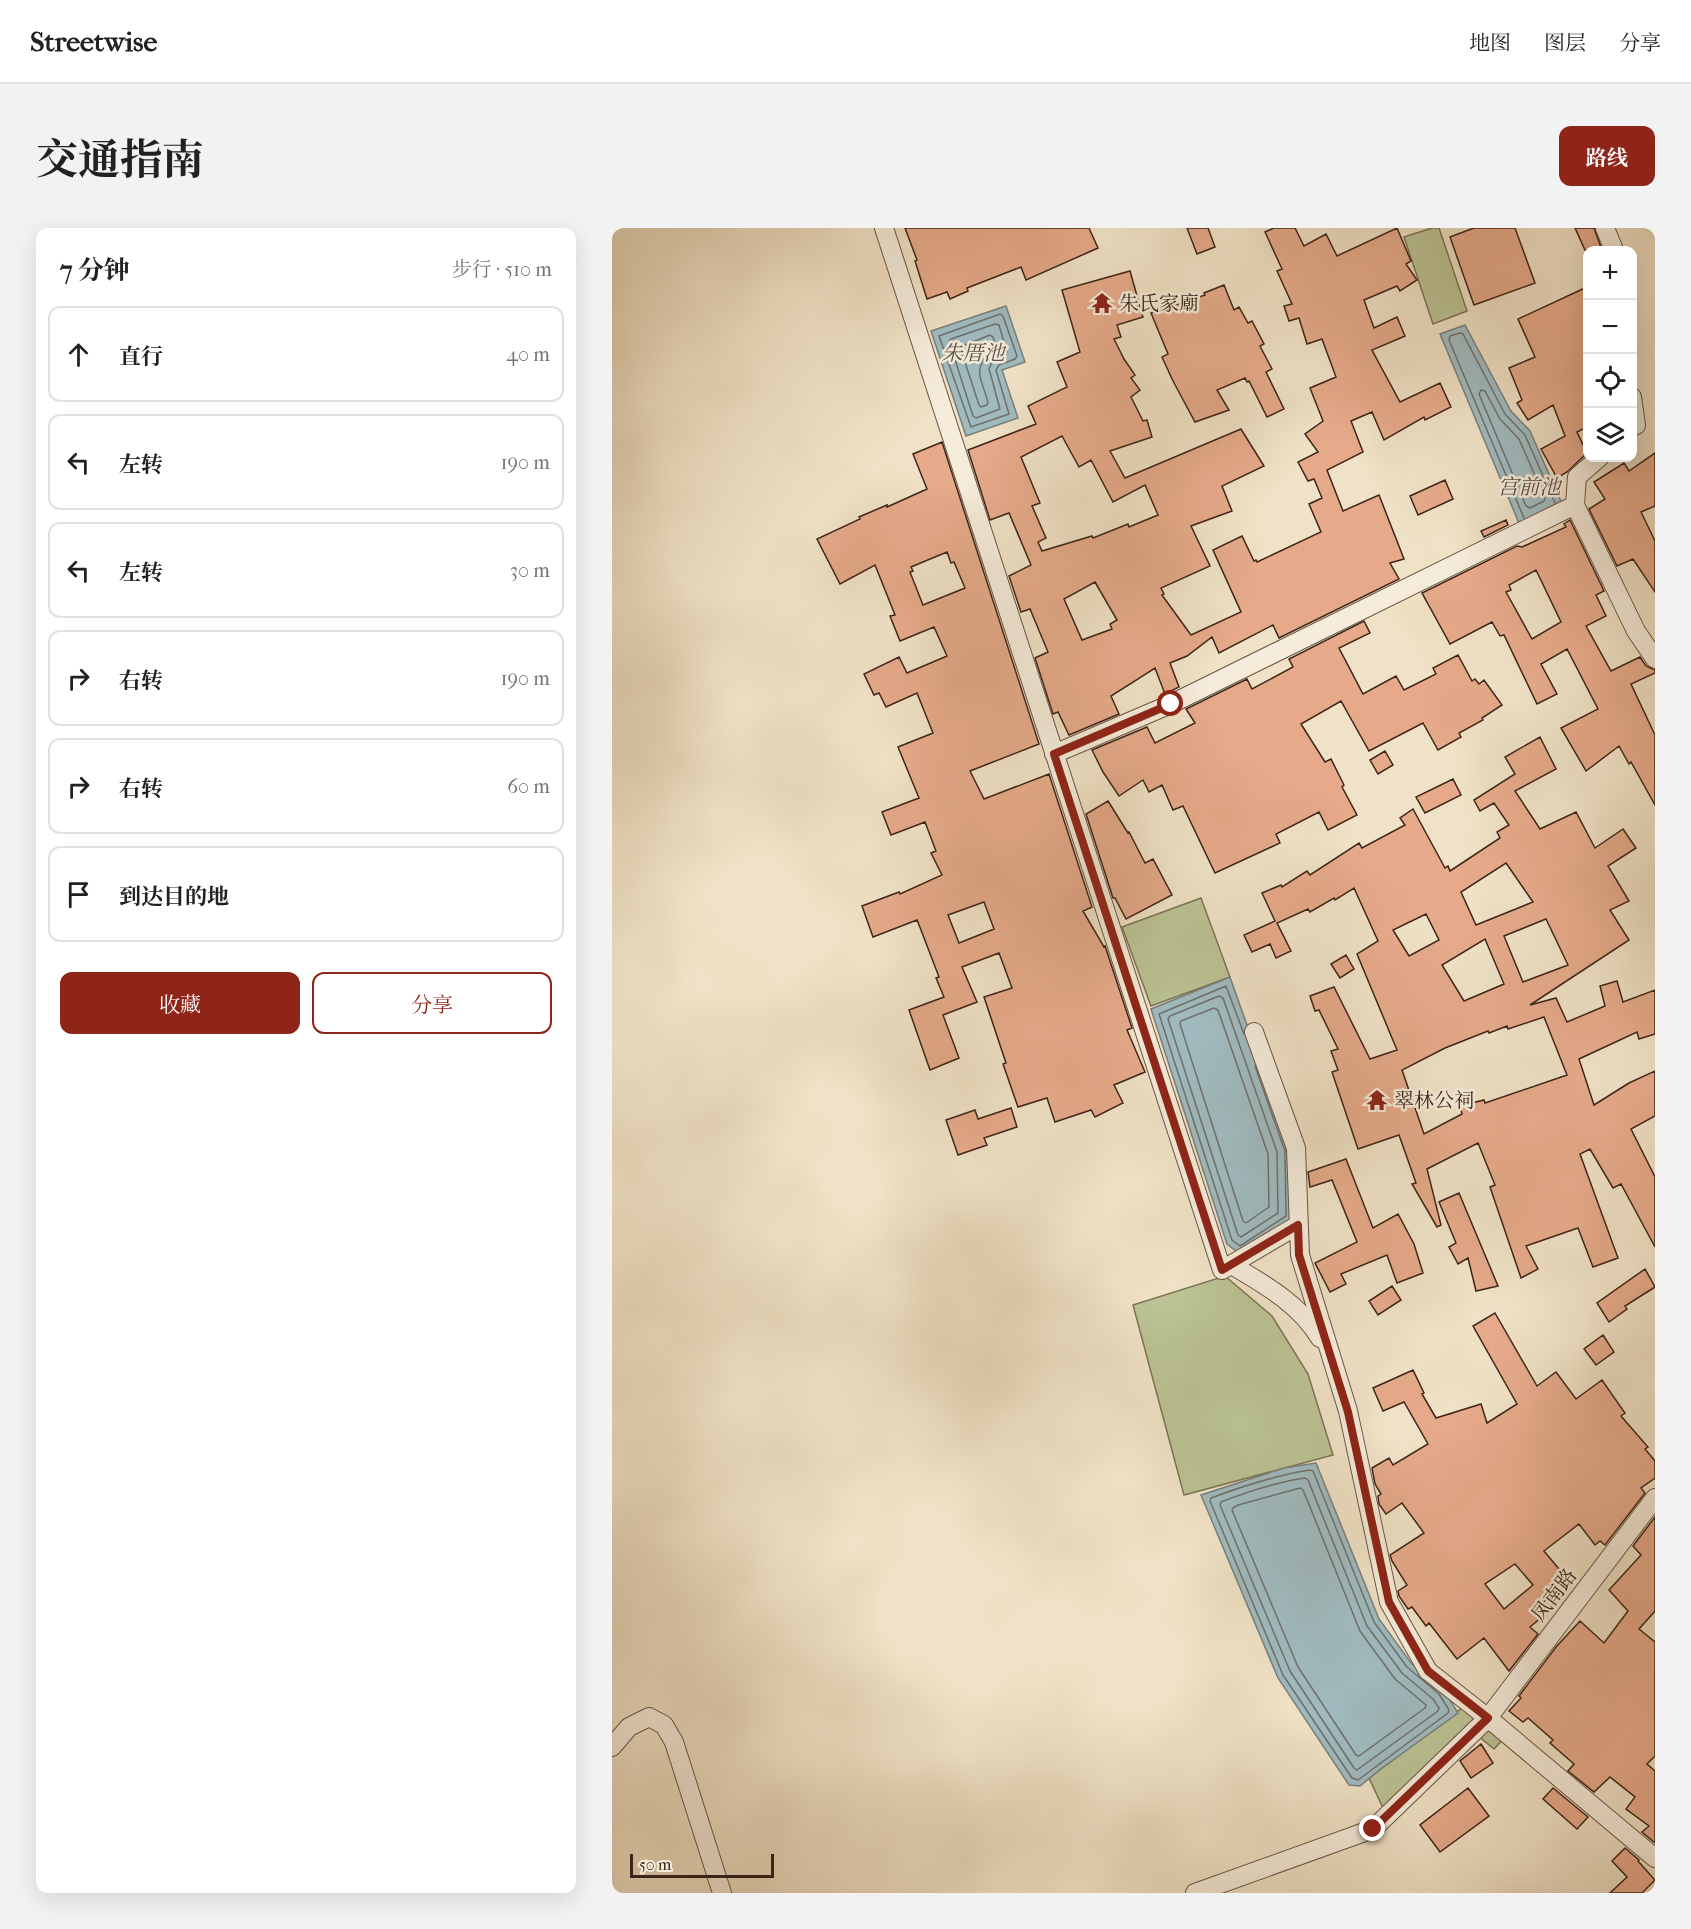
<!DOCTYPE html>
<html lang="zh">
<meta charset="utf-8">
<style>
body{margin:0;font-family:"IM FELL French Canon","Noto Serif SC",serif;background:#f2f2f2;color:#202124}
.controls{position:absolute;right:18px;top:18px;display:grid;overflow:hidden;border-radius:12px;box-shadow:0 6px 24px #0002}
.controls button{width:54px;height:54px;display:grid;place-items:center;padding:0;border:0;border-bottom:2px solid #e0e0e0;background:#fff;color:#202124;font:30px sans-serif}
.scale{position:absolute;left:18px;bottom:15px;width:144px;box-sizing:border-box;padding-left:6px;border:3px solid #3d2418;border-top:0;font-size:16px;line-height:21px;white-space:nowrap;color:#3d2418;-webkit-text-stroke:4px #f5ecda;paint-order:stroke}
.stop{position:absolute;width:18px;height:18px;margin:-14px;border:4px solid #8f2418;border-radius:50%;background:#fff}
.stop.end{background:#8f2418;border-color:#fff;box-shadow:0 2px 6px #0008}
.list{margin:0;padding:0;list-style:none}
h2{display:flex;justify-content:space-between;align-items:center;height:78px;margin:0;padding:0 24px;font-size:26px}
h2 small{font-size:20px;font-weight:400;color:#757577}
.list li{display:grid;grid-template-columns:39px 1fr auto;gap:18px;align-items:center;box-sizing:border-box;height:96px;margin:0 12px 12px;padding:0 12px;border:2px solid #e0e0e0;border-radius:12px}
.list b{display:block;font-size:22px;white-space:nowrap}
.list em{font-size:20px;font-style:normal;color:#757577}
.actions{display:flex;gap:12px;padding:18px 24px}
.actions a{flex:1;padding:14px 0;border:2px solid #8f2418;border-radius:12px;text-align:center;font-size:21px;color:#8f2418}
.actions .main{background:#8f2418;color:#fff}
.icon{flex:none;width:33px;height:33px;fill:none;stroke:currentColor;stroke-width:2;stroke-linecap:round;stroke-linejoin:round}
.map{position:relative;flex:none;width:1043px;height:1665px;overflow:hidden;border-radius:12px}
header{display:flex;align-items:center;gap:36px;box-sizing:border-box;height:84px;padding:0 30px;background:#fff;border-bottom:2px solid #e0e0e0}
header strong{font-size:28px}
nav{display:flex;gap:33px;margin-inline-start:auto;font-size:21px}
.intro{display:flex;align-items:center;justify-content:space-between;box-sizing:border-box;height:144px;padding:0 36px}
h1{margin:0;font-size:42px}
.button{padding:15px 27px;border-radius:12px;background:#8f2418;color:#fff;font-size:21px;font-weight:700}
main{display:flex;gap:36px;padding:0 36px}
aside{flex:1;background:#fff;border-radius:12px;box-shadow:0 6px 24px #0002}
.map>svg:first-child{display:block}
.green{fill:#bbc394;stroke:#7c7456;stroke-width:1.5}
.water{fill:#a0bbc0;stroke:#787f7d;stroke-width:1.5}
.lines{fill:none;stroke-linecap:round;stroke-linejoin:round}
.shore{stroke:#6e706c;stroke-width:1.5}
.building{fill:#e6aa8a;stroke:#3d2418;stroke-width:1.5;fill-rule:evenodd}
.minor-casing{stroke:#6a5444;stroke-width:20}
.minor{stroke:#f5ecda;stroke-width:18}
.route{stroke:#8f2418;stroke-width:8}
.labels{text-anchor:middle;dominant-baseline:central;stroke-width:5;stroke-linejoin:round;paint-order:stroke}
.poi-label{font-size:20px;fill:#3d2418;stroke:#f5ecda;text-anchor:start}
.street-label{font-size:20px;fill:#3d2418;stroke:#f5ecda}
.water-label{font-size:21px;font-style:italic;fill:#5b514a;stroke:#f5ecda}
</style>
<header>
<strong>Streetwise</strong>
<nav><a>地图</a><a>图层</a><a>分享</a></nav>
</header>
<div class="intro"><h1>交通指南</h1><a class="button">路线</a></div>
<main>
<aside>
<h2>7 分钟<small>步行 · 510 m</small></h2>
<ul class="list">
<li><svg class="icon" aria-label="ahead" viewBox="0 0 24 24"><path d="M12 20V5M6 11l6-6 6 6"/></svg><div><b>直行</b></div><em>40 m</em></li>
<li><svg class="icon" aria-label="left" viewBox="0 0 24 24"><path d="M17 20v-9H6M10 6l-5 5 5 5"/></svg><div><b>左转</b></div><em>190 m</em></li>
<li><svg class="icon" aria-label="left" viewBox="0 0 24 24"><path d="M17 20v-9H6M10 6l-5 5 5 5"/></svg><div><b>左转</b></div><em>30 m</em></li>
<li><svg class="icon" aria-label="right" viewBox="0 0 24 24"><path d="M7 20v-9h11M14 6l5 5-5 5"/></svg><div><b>右转</b></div><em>190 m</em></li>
<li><svg class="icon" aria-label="right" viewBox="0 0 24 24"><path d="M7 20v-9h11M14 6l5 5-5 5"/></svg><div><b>右转</b></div><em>60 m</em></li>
<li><svg class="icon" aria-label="arrive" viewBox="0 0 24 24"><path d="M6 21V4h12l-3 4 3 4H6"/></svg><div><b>到达目的地</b></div></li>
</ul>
<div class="actions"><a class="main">收藏</a><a>分享</a></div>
</aside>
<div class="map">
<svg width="1043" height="1665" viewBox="0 0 1043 1665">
<rect width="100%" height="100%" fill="#f0e2c6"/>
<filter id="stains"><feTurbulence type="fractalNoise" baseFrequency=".00333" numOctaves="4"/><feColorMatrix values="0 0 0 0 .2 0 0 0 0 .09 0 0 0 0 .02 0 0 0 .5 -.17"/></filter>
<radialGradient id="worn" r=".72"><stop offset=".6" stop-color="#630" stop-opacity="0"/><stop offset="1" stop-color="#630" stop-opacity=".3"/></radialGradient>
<path class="green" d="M820,0H827L855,83L821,96L792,9Z
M589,670L618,749L539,778L510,699Z
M613,1048L660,1088L696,1146L721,1227L572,1267L521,1077Z
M854,1477L895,1507L882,1521L854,1498L843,1512L771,1580L757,1550Z"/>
<path class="water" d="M394,78L413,134L390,142L406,190L354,208L319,103Z
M853,97L899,183L918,203L951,278L909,300L828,106Z
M618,749L679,922L680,992L628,1026L615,1016L539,781Z
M704,1235L767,1391L799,1435L832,1462L846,1485L770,1540L748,1558L737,1557L666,1450L589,1267L672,1240Z"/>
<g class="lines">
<path class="shore" d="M388,86L391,88L405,128L403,131L387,137L384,142L397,186L359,199L327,108Z
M383,96L387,97L395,124C390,131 380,129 377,141L388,181L364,190L361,188L337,113L339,111Z
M378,107L381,109L384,119C359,140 368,146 376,174L375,177L369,179L367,177L348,119Z
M869,162L873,163L888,191L907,211L933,270L932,273L918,280L914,278L867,166Z
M912,290L837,112L838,108L848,105L851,106L893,186L913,207L943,275
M607,768L611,770L665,924L666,985L629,1009L626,1007L556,791L558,788Z
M602,780L606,782L656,926L657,979L634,995L631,993L568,796L569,793Z
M632,806L614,758L547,786L620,1012L628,1018L674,988L673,923L643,838
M698,1242L701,1243L762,1394L795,1439L827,1466L837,1482L836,1485L746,1552L740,1550L671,1447L598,1273L599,1270C631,1258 665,1247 698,1242Z
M693,1250L696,1252L755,1398L790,1445L821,1471L827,1480L826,1483L745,1542L742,1540L678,1443L608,1277L609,1274C635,1264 666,1254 693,1250Z
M688,1260L691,1262L698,1279L748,1403L783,1451L814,1477L813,1480L747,1528L744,1527L686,1439L620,1282L621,1280L626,1277Z"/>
</g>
<path class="building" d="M293,0H477L486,20L414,52L409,39L355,60L356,63L338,71L335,64L315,71L303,33L305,32Z
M575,0H596L603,19L585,26Z
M662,0H683L692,18L714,6L725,28L785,0L799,33L794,36L805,52L788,63L785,58L752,72L762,100L785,89L793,108L760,122L788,174L828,155L839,179L813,192L812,189L772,212L760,184L739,193L751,224L715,242L731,283L767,267L792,331L778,335L787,351L667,410L661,397L607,425L600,409L575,428L558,435L567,459L553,466L543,440L499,468L507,486L457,507L446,484L441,486L423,430L436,424L418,381L409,384L397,348L419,337L397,285L378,292L356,222L424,196L416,178L455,159L445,134L468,124L450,62L518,43L531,89L505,97L509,109L502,111L512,131L523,147L519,150L528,162L519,169L531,193L535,192L540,209L498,223L513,250L629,201L652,238L610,258L620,283L579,298L598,338L549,360L552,366L550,367L579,407L629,384L601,322L630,308L642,333L644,332L645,334L709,304L697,276L710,270L702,251L696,253L686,234L706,224L693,206L711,193L698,160L724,149L710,111L695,116L687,90L677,93L672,78L680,76L665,43L670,41L653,4ZM450,208L467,239L479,232L501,274L533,257L546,287L517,299L516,296L481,310L480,308L430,323L426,314L434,310L420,278L428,275L409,229ZM483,354L505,392L498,396L500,401L470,412L452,371Z
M862,0H903L923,55L862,77L838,9Z
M963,0H982L990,22H973Z
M612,57L622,82L627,79L636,95L640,93L652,116L648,118L660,141L654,144L672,181L655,189L637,153L635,154L633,150L605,162L617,182L583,194L561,153L550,129L556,126L539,85L593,67L592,65Z
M975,59V199L965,204L975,225L955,244L945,250L929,221L953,208L941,177L916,192L905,175L910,172L897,140L923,129L906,91Z
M330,214L427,516L358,543L372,571L437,546L480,679L471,683L492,719L493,718L520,800L515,802L533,844L502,857L511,875L483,889L479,882L443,894L435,870L406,879L391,836L394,835L372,769L400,760L387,725L350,739L365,774L331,787L347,830L318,842L297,782L332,769L324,750L327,749L309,702L305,692L261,709L250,678L287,664L288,666L330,647L319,625L324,623L313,594L279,607L270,584L307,570L286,519L321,505L305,465L274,479L267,465L262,467L252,446L287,429L295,445L335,428L322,399L288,413L278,388L283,387L263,337L228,356L205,311L248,291L247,289L275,277V279L315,261L301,226ZM335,324L339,335L342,334L353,360L311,377L298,344L301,343L299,339ZM372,674L382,701L347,715L336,687Z
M1043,225V278L1029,284L1043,313V364L1021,331L1005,338L977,281L993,271L982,254L1012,235L1017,243Z
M833,252L841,271L806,287L798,268Z
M894,292L896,297L872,309L869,303Z
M958,292L992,363L984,367L994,388L974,398L999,443L1028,429L1034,438L1043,442V445L1019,456L1043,507V577L1019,534L1017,536L1007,518L974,543L949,500L986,481L955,421L929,436L945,466L925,476L892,407L888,408L880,394L838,416L810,365L905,318L910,319L954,299L952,296ZM924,342L949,394L920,411L894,364L899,362L897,357Z
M752,393L758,405L727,420L751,466L784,448L792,462L824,446L821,440L846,427L860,453L863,451L867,456L872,452L890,477L870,490L871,492L847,505L849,509L826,522L811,495L757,523L729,473L689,496L713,534L719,531L732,557L730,559L745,587L716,602L707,584L664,606L668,615L603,645L571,578L561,582L550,557L537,564L531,552L507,568L491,544L480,522L535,499L543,515L583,495L574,481L635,451L640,461L681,439L677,431Z
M928,509L944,541L903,563L928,601L964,584L983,620L1011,601L1024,620L996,638L1017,673L998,682L1017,712L918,777L944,770L955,794L993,778L988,758L1005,753L1011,774L1043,762V806L1027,811L1025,804L967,831L982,877L1017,855L1043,843V888L1019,901L1043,949V1019L1009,956L1001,960L978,921L968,926L1006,1030L981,1039L966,1000L914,1018L926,1041L909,1050L878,959L883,957L866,915L815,941L829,997L825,999L800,956L804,955L787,907L746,921L720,844L726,842L719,823L726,821L707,782L703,783L698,768L722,759L758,831L785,822L745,726L766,713L742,660L723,672L722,670L698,684L696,681L665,695L679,723L664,730L658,716L640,724L632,707L663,693L650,665L669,657L670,659L695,643L698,647L747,615L750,620L793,597L788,590L801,581L833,640L836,638L838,643L888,610L885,604L897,597L882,575L868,583L862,572L903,546L893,529ZM894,635L921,674L864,697L849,664ZM814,686L827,712L797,728L781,702ZM934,691L956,737L911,754L892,708ZM873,711L892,756L852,773L830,737ZM932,789L955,847L873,875L872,872L848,878L850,886L812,906L790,842L833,820L876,803L877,805L895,798L896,801Z
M773,523L781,537L766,546L758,532Z
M841,551L849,567L813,585L804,569Z
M496,573L516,605L517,604L533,635L541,631L560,667L514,691L503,670H501L474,586Z
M734,727L742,741L728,750L719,736Z
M399,880L405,899L372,910L375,917L346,927L334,892L363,882L366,891Z
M734,931L761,1000L786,986L802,1016L811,1045L785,1055L775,1027L729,1046L734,1056L718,1064L703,1035L745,1014L720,952L698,959L696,944Z
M847,965L886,1058L864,1063L856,1030L846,1036L837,1019L844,1015L827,974Z
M1033,1041L1043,1059L1013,1078L1015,1081L997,1094L985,1075Z
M780,1058L789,1072L766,1087L757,1073Z
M883,1085L925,1158L944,1144L964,1171L990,1152L1013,1185L1009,1188L1036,1219L1033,1221L1043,1233V1250L1029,1260L1033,1265L993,1317L988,1313L983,1317L967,1296L932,1323L957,1353L928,1377L935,1385L918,1399L926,1406L897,1443L872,1410L845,1431L817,1395L814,1398L800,1379L796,1381L787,1368L786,1363L795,1357L780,1333L778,1327L812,1305L790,1275L774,1286L767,1276L766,1268L769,1266L763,1256L760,1240L777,1230L781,1237L816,1216L792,1174L771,1183L761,1160L801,1142L812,1165L810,1166L824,1190L869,1176L875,1195L905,1176L861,1098ZM903,1336L921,1357L892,1381L873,1356Z
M991,1107L1002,1124L984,1137L972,1121Z
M1043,1289V1383L1027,1401L1043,1414V1528L1035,1536L1043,1543V1615L1030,1604L1037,1598L1014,1581L1023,1569L998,1549L982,1564L956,1543L962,1536L938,1515L941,1512L916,1490L911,1494L897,1483L909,1470L907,1468L944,1419L968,1393L992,1415L1016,1383L997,1362L1029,1327L1021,1318Z
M869,1516L881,1535L859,1550L848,1533Z
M856,1560L877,1588L828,1624L808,1597Z
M941,1560L976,1589L965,1601L931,1571Z
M1013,1620L1027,1632L1026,1633L1043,1652L1030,1665H998L1015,1649L1000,1633Z"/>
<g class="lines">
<defs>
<path id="minor" d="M272,0L610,1042L686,997
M993,0L1002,22
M1020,169L1024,197L1020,199
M963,277L965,249L987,230
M442,526L559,476L963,277L1024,403L1043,431
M642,804L684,920L688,1027L736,1183L777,1374L816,1443L876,1490L1043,1630
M623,1039C655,1058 688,1077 708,1110
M0,1519L17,1499L37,1489L52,1497L62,1514L110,1665
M583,1665L761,1601L876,1490L1043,1270"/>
</defs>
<use href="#minor" class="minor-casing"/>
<use href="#minor" class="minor"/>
</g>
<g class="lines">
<path class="route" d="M559,476L442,526L610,1042L686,997L687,1027L736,1184L777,1374L816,1443L876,1490L761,1601"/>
</g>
<defs>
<symbol id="temple-bare" viewBox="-9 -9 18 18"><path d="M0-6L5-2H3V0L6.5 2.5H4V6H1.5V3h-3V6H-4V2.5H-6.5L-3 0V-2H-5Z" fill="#8f2418" stroke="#f5ecda" stroke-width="2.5" paint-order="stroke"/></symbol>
</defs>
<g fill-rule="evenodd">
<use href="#temple-bare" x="475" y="60" width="30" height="30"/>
<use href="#temple-bare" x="750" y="857" width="30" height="30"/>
</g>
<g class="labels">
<g class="poi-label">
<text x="507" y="75">朱氏家廟</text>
<text x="782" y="872">翠林公祠</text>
</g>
<g class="street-label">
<text transform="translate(942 1367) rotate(-53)">凤南路</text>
</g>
<g class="water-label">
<text x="361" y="125">朱厝池</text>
<text x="917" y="259">宫前池</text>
</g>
</g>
<rect width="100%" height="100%" filter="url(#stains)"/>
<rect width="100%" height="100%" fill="url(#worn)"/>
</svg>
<div class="controls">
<button>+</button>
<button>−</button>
<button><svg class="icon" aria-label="locate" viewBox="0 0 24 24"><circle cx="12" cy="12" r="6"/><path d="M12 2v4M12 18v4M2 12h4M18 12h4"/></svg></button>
<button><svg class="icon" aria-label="layers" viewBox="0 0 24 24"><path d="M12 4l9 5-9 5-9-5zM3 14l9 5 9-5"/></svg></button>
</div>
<div class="scale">50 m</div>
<div class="stop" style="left:559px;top:476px"></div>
<div class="stop end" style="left:761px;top:1601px"></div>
</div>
</main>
